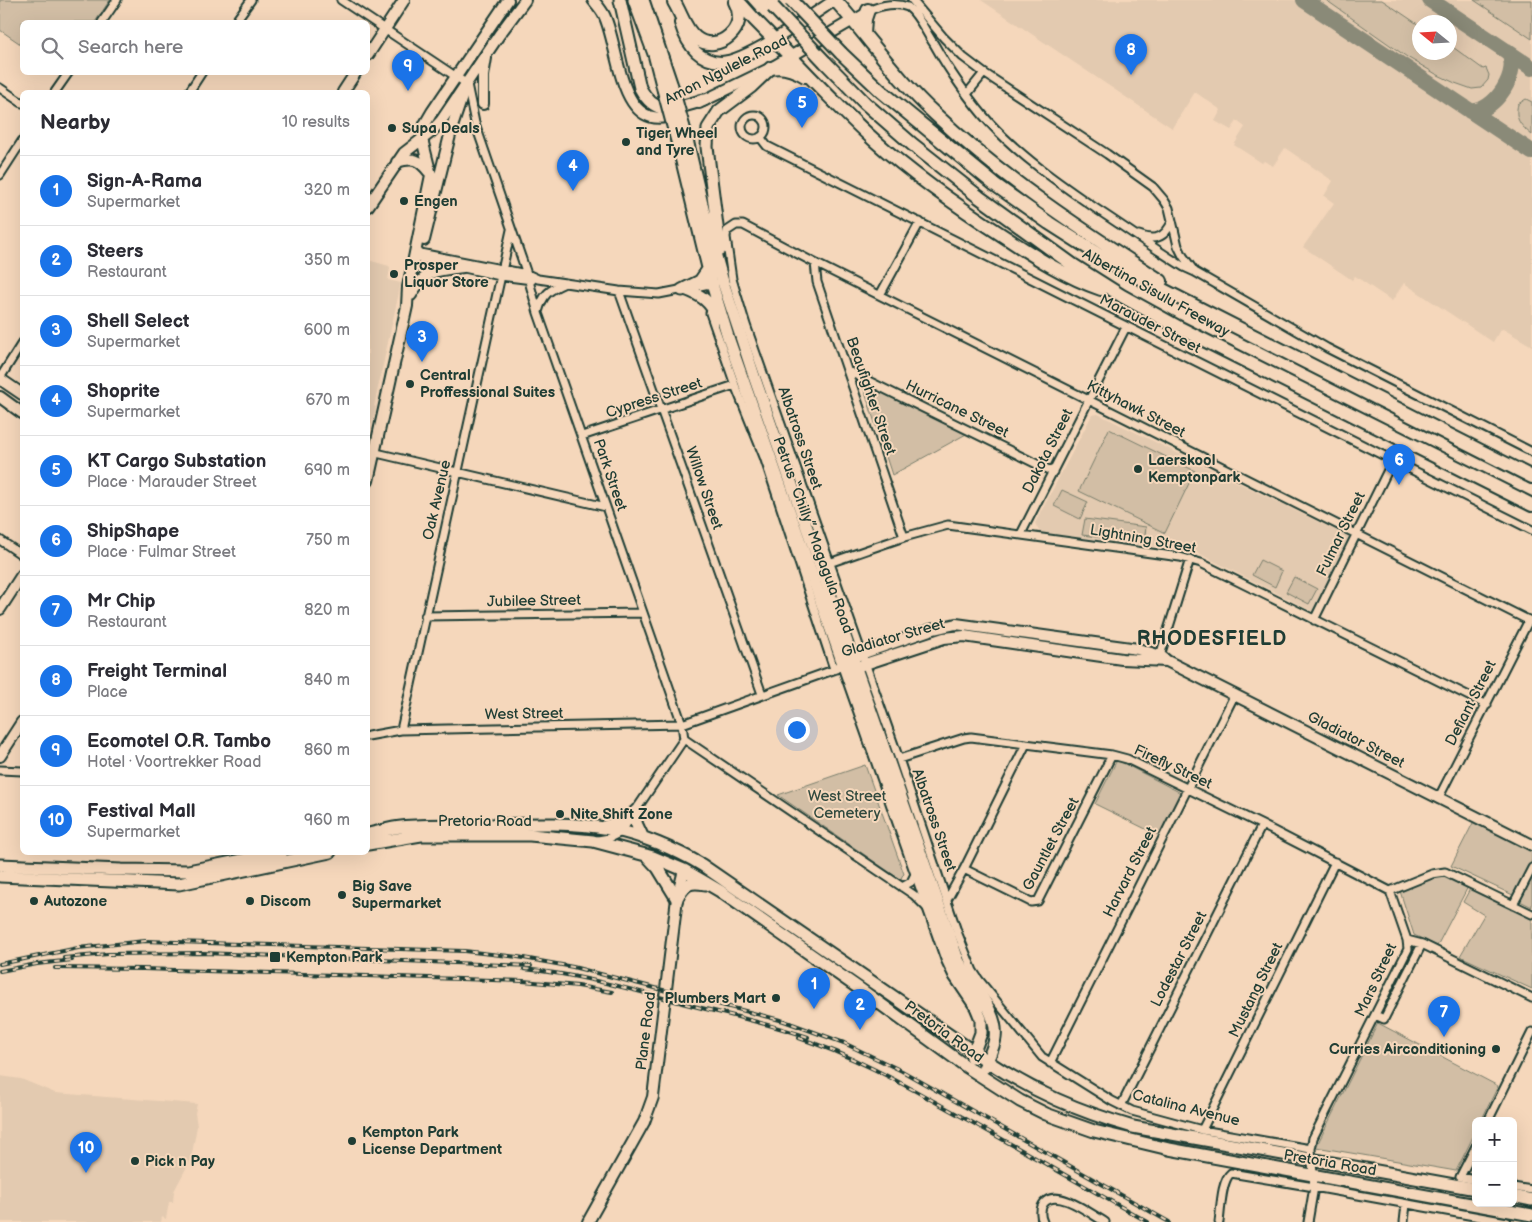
<!DOCTYPE html>
<meta charset="utf-8">
<style>
body{margin:0;font-family:"Balsamiq Sans",sans-serif;background:#f7f7f7;color:#2b2b33}
.controls{position:absolute;right:15px;bottom:15px;display:grid;overflow:hidden;border-radius:8px;box-shadow:0 5px 20px #0002}
.controls button{width:45px;height:45px;display:grid;place-items:center;padding:0;border:0;border-bottom:1px solid #e1e1e2;background:#fff;color:#2b2b33;font:25px sans-serif}
.compass{position:absolute;left:1412px;top:15px;width:45px;height:45px;border-radius:50%;background:#fff;box-shadow:0 5px 20px #0002;rotate:288deg}
.you{position:absolute;left:796px;top:729px;width:18px;height:18px;margin:-12px;border:4px solid #fff;border-radius:50%;background:#1a73e8;box-shadow:0 0 0 8px #1a73e833}
.badge{display:grid;place-items:center;width:32px;height:32px;border-radius:50%;background:#1a73e8;color:#fff;font-size:16px;font-weight:700}
.pin{position:absolute;translate:-50% -41px;filter:drop-shadow(0 1px 2px #0008)}
.pin::after{content:'';position:absolute;top:26px;width:18px;height:15px;background:inherit;clip-path:polygon(0 0,100% 0,50% 100%)}
.list{margin:0;padding:0;list-style:none}
h2{display:flex;justify-content:space-between;align-items:center;height:65px;margin:0;padding:0 20px;font-size:21px}
h2 small{font-size:16px;font-weight:400;color:#7c7c81}
.list li{display:grid;grid-template-columns:32px 1fr auto;gap:15px;align-items:center;box-sizing:border-box;height:70px;padding:0 20px;border-top:1px solid #e1e1e2}
.list b{display:block;font-size:19px;white-space:nowrap}
.list p{margin:0;font-size:16px;white-space:nowrap;color:#7c7c81}
.list em{font-size:16px;font-style:normal;color:#7c7c81}
.icon{flex:none;width:28px;height:28px;fill:none;stroke:currentColor;stroke-width:2;stroke-linecap:round;stroke-linejoin:round}
.map{position:relative;flex:none;width:1532px;height:1222px;overflow:hidden}
.search{position:absolute;background:#fff;box-shadow:0 5px 20px #0002;left:20px;top:20px;width:350px;height:55px;display:flex;align-items:center;gap:12px;box-sizing:border-box;padding:0 18px;border-radius:8px;color:#7c7c81;font-size:19px}
.panel{position:absolute;background:#fff;box-shadow:0 5px 20px #0002;left:20px;top:90px;width:350px;height:765px;border-radius:8px}
.map>svg:first-child{display:block}
.built{fill:#e3cab0;fill-rule:evenodd}
.green{fill:#d2bea5;stroke:#787e6c}
.lines{fill:none;stroke-linecap:round;stroke-linejoin:round}
.taxiway{stroke:#8a8a78;stroke-width:16}
.street-casing{stroke:#1f3d34;stroke-width:11}
.secondary-casing{stroke:#1f3d34;stroke-width:14}
.primary-casing{stroke:#1f3d34;stroke-width:15}
.highway-casing{stroke:#1f3d34;stroke-width:16}
.street{stroke:#f5d7bb;stroke-width:7}
.secondary{stroke:#f5d7bb;stroke-width:10}
.primary{stroke:#f5d7bb;stroke-width:11}
.highway{stroke:#f5d7bb;stroke-width:12}
.rail-casing{stroke:#1f3d34;stroke-width:4}
.rail{stroke:#f5d7bb;stroke-width:2;stroke-dasharray:5.5;stroke-linecap:butt}
.primary-bridge-casing{stroke:#1f3d34;stroke-width:15;stroke-linecap:butt}
.highway-bridge-casing{stroke:#1f3d34;stroke-width:16;stroke-linecap:butt}
.primary-bridge{stroke:#f5d7bb;stroke-width:11}
.highway-bridge{stroke:#f5d7bb;stroke-width:12}
.poi-dot{fill:#1f3d34;stroke:#f5d7bb;stroke-width:2}
.labels{text-anchor:middle;dominant-baseline:central;stroke-width:4;stroke-linejoin:round;paint-order:stroke}
.street-label{font-size:15px;fill:#1f3d34;stroke:#f5d7bb}
.poi-label{font-size:15px;font-weight:bold;fill:#1f3d34;stroke:#f5d7bb;text-anchor:start}
.park-label{font-size:15px;fill:#314a3f;stroke:#f5d7bb}
.district-label{font-size:20px;font-weight:bold;letter-spacing:1px;fill:#1f3d34;stroke:#f5d7bb}
</style>
<div class="map">
<svg width="1532" height="1222" viewBox="0 0 1532 1222">
<rect width="100%" height="100%" fill="#f5d7bb"/>
<filter id="ink" filterUnits="userSpaceOnUse"><feTurbulence type="fractalNoise" baseFrequency=".02" numOctaves="2"/><feDisplacementMap in="SourceGraphic" scale="10" xChannelSelector="R" yChannelSelector="G"/><feConvolveMatrix kernelMatrix="1 2 1 2 8 2 1 2 1" color-interpolation-filters="sRGB"/></filter>
<g filter="url(#ink)">
<path class="built" d="M981,0H1532V346L1503,329L1500,330L1493,342L1404,283L1392,301L1355,276L1352,280L1303,247L1334,203L1324,196L1333,181L1285,148L1273,166L1264,161L1262,163L1234,145L1245,127L1237,121L1231,130L1215,121L1221,110L1195,92L1172,128ZM1420,22H1450V52H1420Z
M368,260L389,266L390,268L388,280L401,283L374,406L376,407L372,423L368,422Z
M1098,414L1349,537L1314,612L1192,550L1040,533L1035,523L1092,415Z
M0,1076L21,1079L55,1093L197,1104L195,1113L197,1126L191,1159L174,1191L173,1202H169L166,1219L162,1217L161,1222H0Z"/>
<path class="green" d="M0,0H110L95,22H22V45L0,30Z
M1326,0H1382L1419,25L1420,52H1450V45L1483,69L1486,68L1489,75L1488,80L1481,88L1472,89L1455,83L1436,74L1407,57Z
M1474,0H1532V39Z
M1526,99L1532,102V135C1521,126 1514,119 1518,104Z
M859,374L968,433L892,475Z
M1109,429L1195,471L1165,533L1079,491Z
M1062,490L1088,502L1080,519L1054,506Z
M1085,519L1146,527L1144,543L1082,535Z
M1260,560L1282,571L1275,587L1252,575Z
M1294,577L1317,589L1309,604L1286,592Z
M1117,760L1179,792L1182,795L1160,836L1095,804Z
M865,765L904,874L902,876L901,880L778,795Z
M1474,821L1532,849V860L1515,896L1451,866Z
M1446,873L1470,883L1437,946L1414,935L1400,891Z
M1532,876V907L1520,901Z
M1472,885L1532,915V989L1460,956L1484,915L1463,902Z
M1378,1023L1498,1086L1481,1121H1476V1131L1456,1171L1316,1147Z"/>
<g class="lines">
<path class="taxiway" d="M1304,0L1532,152
M1430,0L1532,68
M1470,111C1494,114 1523,70 1507,51"/>
<defs>
<path id="street" d="M341,0L467,84L475,123L527,274L538,313L682,724L684,739L621,832L609,838L598,840
M912,0L944,38L963,57L984,73L1107,154L1153,187L1164,200L1169,208L1178,246L1183,256L1194,271
M853,20C869,9 889,0 908,7C919,15 926,33 934,44C948,69 970,101 989,122C1020,156 1060,184 1098,210C1127,229 1155,249 1184,267L1195,272L1327,348L1532,452
M102,22L117,0
M235,22L251,0
M0,88L22,103
M55,92L69,72
M189,92L202,72
M967,94L984,73
M742 127a12 12 0 1 1 24 0a12 12 0 1 1-24 0Z
M760,137L767,146L1532,530
M0,175L22,141
M1139,235C1155,242 1165,237 1172,222
M415,252L527,274L538,279L619,291L659,294L715,283
M414,257L500,276L532,280
M815,263L817,282L904,537
M619,291L762,694
M880,295L920,222
M538,312C543,294 549,290 565,283
M710,313L735,385L764,457L777,496L834,669
M848,371L1053,472
M0,378L22,343
M582,436L735,385
M368,451L606,507
M1021,534L1126,327
M0,540L22,555
M829,563L904,537L948,525L1180,557L1201,563L1487,705
M425,616L643,613
M1314,620L1393,460
M1159,659L1190,559
M401,730L511,230
M368,736L401,730L682,724L836,669L843,662
M684,739L914,895L928,909
M899,759L964,738L971,737L1112,755L1127,759L1262,825L1390,891
M0,770L22,771
M1438,799L1529,620
M964,869L1031,902L1038,901L1112,755
M902,887L911,882L916,872
M947,900L964,869L1026,744
M1513,905L1532,868
M1407,940L1422,944L1532,998
M1375,1015L1384,1019L1422,944
M1050,1063L1235,694
M1121,1106L1262,825
M1488,1121L1532,1032
M1202,1130L1335,862
M1476,1146L1460,1177L1476,1180
M1311,1149L1202,1130L1132,1111L1112,1101L1042,1057L979,980L973,971L958,934L899,759L746,325L732,279L726,237L727,231L736,225H743L815,263L1532,622
M1513,1187L1532,1190
M1043,1222C1040,1216 1040,1208 1044,1203C1057,1187 1092,1215 1105,1222
M1219,1222C1221,1209 1221,1181 1231,1173L1314,1187L1507,1222
M1308,1222L1314,1187L1311,1149L1313,1138L1408,949L1407,940L1390,891L1432,874L1445,872L1532,914
M1404,1222L1406,1204"/>
<path id="secondary" d="M593,0C597,5 601,9 604,15C620,47 618,137 676,114
M680,23C686,43 697,61 721,62C746,62 812,15 835,0
M368,55L404,0
M343,92L356,72
M699,103L771,68L853,20
M483,104V76L486,58
M397,162C413,157 419,159 429,172
M368,206L404,153L430,133L441,121L499,35L525,0
M424,240L452,127L463,94
M411,295C425,270 436,270 463,267
M0,379L22,394
M0,397L22,413
M368,481L407,306L408,287L431,175L422,139L425,124L432,112L508,0
M0,609L22,575
M845,661L861,654L930,630L956,624L1138,649L1161,656L1167,661L1532,845
M850,669L944,638L964,636L1122,659L1167,661
M0,756L22,722
M588,1222L644,1122L653,1097L677,898L684,870"/>
<path id="primary" d="M620,0L640,88C657,119 675,108 704,100
M634,0L654,54L663,89
M643,0L672,86
M685,131L704,213L723,282L755,379L958,960C970,983 999,1011 995,1038C994,1048 988,1058 984,1068
M677,141L712,284L729,340L947,959L955,976L976,1007L981,1019V1033L972,1057
M720,250L707,147L708,128L719,111L751,87L771,68
M685,289C701,295 710,301 717,317
M682,290L700,281L709,268
M637,810L636,823L643,838
M606,826L626,820L637,810
M368,834C379,832 390,828 401,827C429,824 457,826 485,825C527,824 569,822 610,829C640,834 677,850 702,865L987,1061C1034,1092 1078,1111 1133,1127L1476,1189
M368,844L421,835H530L593,841L653,857L684,870L720,891L860,989L967,1067L1020,1101L1046,1114L1094,1131L1169,1149L1532,1215
M646,855L658,868L677,899
M0,865L121,870L188,871L282,852
M0,876L179,884L330,852
M677,898C685,884 689,881 705,884
M1513,1196L1532,1200"/>
<path id="highway" d="M737,0L754,19C794,59 832,102 874,140C914,176 960,208 1005,237C1035,257 1066,277 1101,289
M835,0C869,38 898,80 935,114C1004,179 1082,230 1161,281
M674,2C681,13 685,30 696,38C718,55 750,27 735,2
M864,34L865,19L868,10
M841,53L881,91L994,184L1049,223L1118,267L1532,477
M825,62L865,103L912,144L979,197L1073,265L1122,296L1178,327L1532,505
M771,68C784,65 795,70 805,76"/>
</defs>
<use href="#street" class="street-casing"/>
<use href="#secondary" class="secondary-casing"/>
<use href="#primary" class="primary-casing"/>
<use href="#highway" class="highway-casing"/>
<use href="#street" class="street"/>
<use href="#secondary" class="secondary"/>
<use href="#primary" class="primary"/>
<use href="#highway" class="highway"/>
<defs>
<path id="rail" d="M64,958L108,954L203,953L531,966
M0,964L78,948L145,941L464,951L518,957L573,967L784,1021L844,1043L902,1071L1169,1222
M55,968L143,969L523,981L578,986L612,992
M524,969C577,974 630,989 682,1003C724,1014 767,1023 808,1037
M0,971L37,964L72,960
M799,1038C851,1055 898,1081 946,1108C1014,1145 1080,1184 1148,1222"/>
</defs>
<use href="#rail" class="rail-casing"/>
<use href="#rail" class="rail"/>
<defs>
<path id="primary-bridge" d="M672,86L685,131
M663,89L677,141"/>
<path id="highway-bridge" d="M791,0L841,53
M773,7L825,62"/>
</defs>
<use href="#primary-bridge" class="primary-bridge-casing"/>
<use href="#highway-bridge" class="highway-bridge-casing"/>
<use href="#primary-bridge" class="primary-bridge"/>
<use href="#highway-bridge" class="highway-bridge"/>
</g>
</g>
<g class="poi-dot">
<circle cx="392" cy="128" r="5"/>
<circle cx="626" cy="142" r="5"/>
<circle cx="404" cy="201" r="5"/>
<circle cx="394" cy="274" r="5"/>
<circle cx="410" cy="384" r="5"/>
<circle cx="1138" cy="469" r="5"/>
<circle cx="560" cy="814" r="5"/>
<circle cx="342" cy="895" r="5"/>
<circle cx="34" cy="901" r="5"/>
<circle cx="250" cy="901" r="5"/>
<rect x="269" y="951" width="12" height="12" rx="2.5"/>
<circle cx="776" cy="998" r="5"/>
<circle cx="1496" cy="1049" r="5"/>
<circle cx="352" cy="1141" r="5"/>
<circle cx="135" cy="1161" r="5"/>
</g>
<g class="labels">
<g class="street-label">
<text transform="translate(726 70) rotate(-27)">Amon Ngulele Road</text>
<text transform="translate(1156 293) rotate(29)">Albertina Sisulu Freeway</text>
<text transform="translate(1150 324) rotate(27)">Marauder Street</text>
<text transform="translate(871 396) rotate(71)">Beaufighter Street</text>
<text transform="translate(654 398) rotate(-18)">Cypress Street</text>
<text transform="translate(957 409) rotate(26)">Hurricane Street</text>
<text transform="translate(1136 409) rotate(27)">Kittyhawk Street</text>
<text transform="translate(800 438) rotate(71)">Albatross Street</text>
<text transform="translate(1048 451) rotate(-63)">Dakota Street</text>
<text transform="translate(610 475) rotate(71)">Park Street</text>
<text transform="translate(704 488) rotate(71)">Willow Street</text>
<text transform="translate(437 500) rotate(-77)">Oak Avenue</text>
<text transform="translate(1341 534) rotate(-64)">Fulmar Street</text>
<text transform="translate(813 535) rotate(70)">Petrus “Chilly” Magagula Road</text>
<text transform="translate(1143 539) rotate(10)">Lightning Street</text>
<text transform="translate(534 601) rotate(-1)">Jubilee Street</text>
<text transform="translate(893 638) rotate(-16)">Gladiator Street</text>
<text transform="translate(1471 703) rotate(-63)">Defiant Street</text>
<text transform="translate(524 714) rotate(-1)">West Street</text>
<text transform="translate(1356 740) rotate(27)">Gladiator Street</text>
<text transform="translate(1173 767) rotate(25)">Firefly Street</text>
<text transform="translate(934 820) rotate(71)">Albatross Street</text>
<text x="485" y="821">Pretoria Road</text>
<text transform="translate(1051 844) rotate(-62)">Gauntlet Street</text>
<text transform="translate(1130 872) rotate(-63)">Harvard Street</text>
<text transform="translate(1179 959) rotate(-63)">Lodestar Street</text>
<text transform="translate(1376 980) rotate(-65)">Mars Street</text>
<text transform="translate(1256 990) rotate(-64)">Mustang Street</text>
<text transform="translate(646 1031) rotate(-83)">Plane Road</text>
<text transform="translate(944 1032) rotate(36)">Pretoria Road</text>
<text transform="translate(1186 1108) rotate(14)">Catalina Avenue</text>
<text transform="translate(1330 1163) rotate(10)">Pretoria Road</text>
</g>
<g class="poi-label">
<text x="402" y="128">Supa Deals</text>
<text x="636" y="133">Tiger Wheel<tspan x="636" dy="17">and Tyre</tspan></text>
<text x="414" y="201">Engen</text>
<text x="404" y="265">Prosper<tspan x="404" dy="17">Liquor Store</tspan></text>
<text x="420" y="375">Central<tspan x="420" dy="17">Proffessional Suites</tspan></text>
<text x="1148" y="460">Laerskool<tspan x="1148" dy="17">Kemptonpark</tspan></text>
<text x="570" y="814">Nite Shift Zone</text>
<text x="352" y="886">Big Save<tspan x="352" dy="17">Supermarket</tspan></text>
<text x="44" y="901">Autozone</text>
<text x="260" y="901">Discom</text>
<text x="286" y="957">Kempton Park</text>
<text x="766" y="998" text-anchor="end">Plumbers Mart</text>
<text x="1486" y="1049" text-anchor="end">Curries Airconditioning</text>
<text x="362" y="1132">Kempton Park<tspan x="362" dy="17">License Department</tspan></text>
<text x="145" y="1161">Pick n Pay</text>
</g>
<g class="park-label">
<text x="847" y="796">West Street<tspan x="847" dy="17">Cemetery</tspan></text>
</g>
<g class="district-label">
<text x="1212" y="639">RHODESFIELD</text>
</g>
</g>
</svg>
<div class="controls">
<button>+</button>
<button>−</button>
</div>
<svg class="compass" viewBox="-18 -18 36 36"><path d="M0-13l5 13h-10z" fill="#e53935"/><path d="M0 13l5-13h-10z" fill="#7c7c81"/></svg>
<div class="you"></div>
<div class="pin badge" style="left:814px;top:1009px">1</div>
<div class="pin badge" style="left:860px;top:1030px">2</div>
<div class="pin badge" style="left:422px;top:362px">3</div>
<div class="pin badge" style="left:573px;top:191px">4</div>
<div class="pin badge" style="left:802px;top:128px">5</div>
<div class="pin badge" style="left:1399px;top:485px">6</div>
<div class="pin badge" style="left:1444px;top:1037px">7</div>
<div class="pin badge" style="left:1131px;top:75px">8</div>
<div class="pin badge" style="left:408px;top:91px">9</div>
<div class="pin badge" style="left:86px;top:1173px">10</div>
<div class="search"><svg class="icon" aria-label="search" viewBox="0 0 24 24"><circle cx="10" cy="10" r="6"/><path d="M15 15l6 6"/></svg>Search here</div>
<section class="panel">
<h2>Nearby<small>10 results</small></h2>
<ul class="list">
<li><span class="badge">1</span><div><b>Sign-A-Rama</b><p>Supermarket</p></div><em>320 m</em></li>
<li><span class="badge">2</span><div><b>Steers</b><p>Restaurant</p></div><em>350 m</em></li>
<li><span class="badge">3</span><div><b>Shell Select</b><p>Supermarket</p></div><em>600 m</em></li>
<li><span class="badge">4</span><div><b>Shoprite</b><p>Supermarket</p></div><em>670 m</em></li>
<li><span class="badge">5</span><div><b>KT Cargo Substation</b><p>Place · Marauder Street</p></div><em>690 m</em></li>
<li><span class="badge">6</span><div><b>ShipShape</b><p>Place · Fulmar Street</p></div><em>750 m</em></li>
<li><span class="badge">7</span><div><b>Mr Chip</b><p>Restaurant</p></div><em>820 m</em></li>
<li><span class="badge">8</span><div><b>Freight Terminal</b><p>Place</p></div><em>840 m</em></li>
<li><span class="badge">9</span><div><b>Ecomotel O.R. Tambo</b><p>Hotel · Voortrekker Road</p></div><em>860 m</em></li>
<li><span class="badge">10</span><div><b>Festival Mall</b><p>Supermarket</p></div><em>960 m</em></li>
</ul>
</section>
</div>
